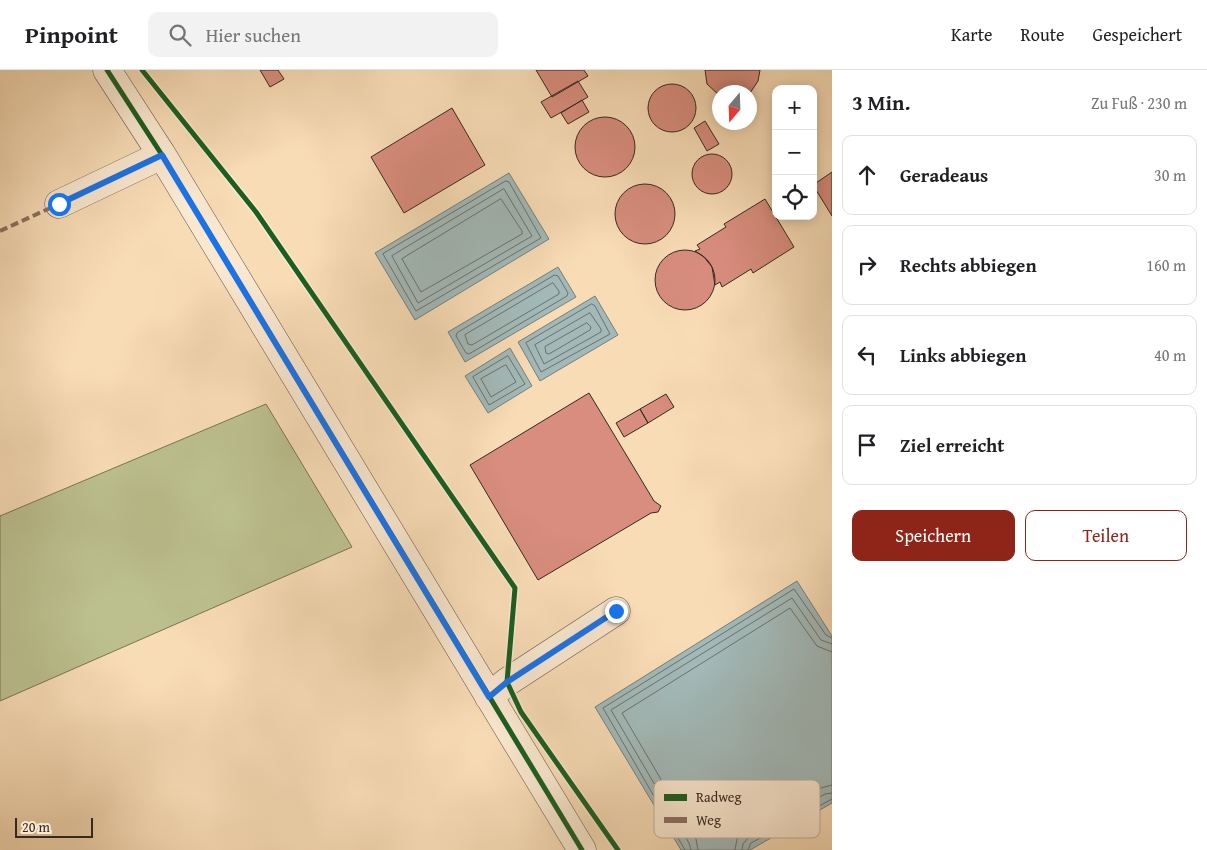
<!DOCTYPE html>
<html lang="de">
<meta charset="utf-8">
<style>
body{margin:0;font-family:"Gentium Book Plus",serif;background:#f2f2f2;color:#202124}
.controls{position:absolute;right:15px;top:15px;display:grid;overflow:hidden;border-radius:10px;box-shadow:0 2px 12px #0003}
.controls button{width:45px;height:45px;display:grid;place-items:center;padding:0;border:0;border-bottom:1px solid #e0e0e0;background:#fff;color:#202124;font:25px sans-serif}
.compass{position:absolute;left:712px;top:15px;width:45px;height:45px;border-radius:50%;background:#fff;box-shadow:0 2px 12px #0003;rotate:199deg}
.scale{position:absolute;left:15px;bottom:12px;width:78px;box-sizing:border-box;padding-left:5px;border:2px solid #352921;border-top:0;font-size:14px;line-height:18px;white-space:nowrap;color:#352921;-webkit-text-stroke:4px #fae8d0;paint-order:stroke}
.stop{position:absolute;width:15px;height:15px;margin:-11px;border:4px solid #1a73e8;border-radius:50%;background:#fff}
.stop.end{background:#1a73e8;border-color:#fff;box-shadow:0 1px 5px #0008}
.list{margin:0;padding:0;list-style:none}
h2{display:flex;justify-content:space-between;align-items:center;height:65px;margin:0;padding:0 20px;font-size:21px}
h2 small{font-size:16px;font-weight:400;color:#757577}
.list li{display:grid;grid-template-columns:32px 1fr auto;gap:15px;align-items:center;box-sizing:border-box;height:80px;margin:0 10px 10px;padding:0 10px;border:1px solid #e0e0e0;border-radius:10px}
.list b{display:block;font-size:19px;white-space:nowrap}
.list em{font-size:16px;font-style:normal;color:#757577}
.actions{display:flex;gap:10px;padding:15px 20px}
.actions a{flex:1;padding:11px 0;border:1px solid #8f2418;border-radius:10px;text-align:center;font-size:18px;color:#8f2418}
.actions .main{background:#8f2418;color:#fff}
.icon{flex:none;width:28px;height:28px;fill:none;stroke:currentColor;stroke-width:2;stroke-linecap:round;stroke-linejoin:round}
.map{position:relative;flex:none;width:832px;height:780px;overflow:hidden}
header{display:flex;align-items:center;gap:30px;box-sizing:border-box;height:70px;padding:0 25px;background:#fff;border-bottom:1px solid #e0e0e0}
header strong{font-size:24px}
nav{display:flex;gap:28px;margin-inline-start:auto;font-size:18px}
.search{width:350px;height:45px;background:#f2f2f2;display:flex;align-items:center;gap:12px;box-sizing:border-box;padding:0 18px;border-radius:10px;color:#757577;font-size:19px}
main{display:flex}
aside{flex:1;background:#fff}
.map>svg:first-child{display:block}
.green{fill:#bcc08f;stroke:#787458}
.water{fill:#a2b9b8;stroke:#767f7c}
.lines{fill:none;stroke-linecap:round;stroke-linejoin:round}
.shore{stroke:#6c716c;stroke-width:1}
.building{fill:#d88d7e;stroke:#352921}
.minor-casing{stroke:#665646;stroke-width:29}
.minor{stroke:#fae8d0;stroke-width:28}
.quiet{stroke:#8d6e63;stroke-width:4;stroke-dasharray:8 4;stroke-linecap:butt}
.cycleway-casing{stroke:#fae8d0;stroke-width:8}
.cycleway{stroke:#1b5e20;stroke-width:5}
.route{stroke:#1a73e8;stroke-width:6}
.key{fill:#fae8d0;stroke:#bfaf9c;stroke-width:1}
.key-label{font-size:14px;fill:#352921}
</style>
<header>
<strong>Pinpoint</strong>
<div class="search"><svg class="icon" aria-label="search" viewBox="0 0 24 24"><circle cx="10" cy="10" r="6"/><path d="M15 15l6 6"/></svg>Hier suchen</div>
<nav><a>Karte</a><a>Route</a><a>Gespeichert</a></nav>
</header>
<main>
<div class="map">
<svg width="832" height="780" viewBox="0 0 832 780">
<rect width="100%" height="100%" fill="#f8dcb6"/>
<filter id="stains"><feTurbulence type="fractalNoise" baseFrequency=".004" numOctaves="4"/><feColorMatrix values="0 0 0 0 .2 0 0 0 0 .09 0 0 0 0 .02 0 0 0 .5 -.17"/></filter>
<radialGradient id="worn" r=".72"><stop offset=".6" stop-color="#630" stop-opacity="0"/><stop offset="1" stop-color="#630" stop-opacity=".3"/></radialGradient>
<path class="green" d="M266,334L352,477L0,631V446Z"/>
<path class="water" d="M509,103L549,169L415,250L375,183Z
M558,197L576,227L465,292L448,262Z
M595,226L618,265L540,311L518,272Z
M510,278L532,316L488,343L465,306Z
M797,511L832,566V733L750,780H681L595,637Z"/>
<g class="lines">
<path class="shore" d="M506,111L509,112L541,168L416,241L383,184Z
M504,119L532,166L418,233L392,186Z
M501,129L522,161V164L421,222L402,189Z
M555,205L558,206L568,223L567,226L469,284L466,283L456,266L457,263Z
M553,213L559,221V224L472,275L468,274L465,265Z
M592,234L595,236L610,264L541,302L526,273Z
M590,243L601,259V262L544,294L535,275Z
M587,253L591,257L590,260L549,284L546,283L545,277Z
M508,286L525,314L489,335L473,307Z
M506,295L516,312L491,327L481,309Z
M685,780L603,638L794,519L826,565L832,568
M691,780L689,773L611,640L792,528L821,570L832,574
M698,780L696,769L622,643L790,538L817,576L832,582
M735,780L737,769L743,762L821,718L832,715
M742,780L743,774L748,768L825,724L832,723
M748,780L751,773L832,729"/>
</g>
<path class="building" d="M260,0H278L284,9L270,17Z
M536,0H584L588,6L552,27Z
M705,0H760L758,11L750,23L720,22V26L707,14Z
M578,11L588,27L551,48L541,32Z
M648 38a24 24 0 1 1 48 0a24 24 0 1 1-48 0Z
M582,30L589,42L568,54L561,43Z
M452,38L485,95L404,143L371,87Z
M575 77a30 30 0 1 1 60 0a30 30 0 1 1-60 0Z
M705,51L719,74L707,81L694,58Z
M692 104a20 20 0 1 1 40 0a20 20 0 1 1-40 0Z
M832,102V146L813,115Z
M615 144a30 30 0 1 1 60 0a30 30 0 1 1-60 0Z
M765,129L794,177L753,203L751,199L722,217L720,212L715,215L712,197L704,187L695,181L700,179L697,175L726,157L724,154Z
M655 210a30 30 0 1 1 60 0a30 30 0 1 1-60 0Z
M589,323L654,431L661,436L658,442L651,443L538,510L470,395Z
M666,324L674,337L648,353L640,339Z
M640,339L648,353L624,367L616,353Z"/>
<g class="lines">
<defs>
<path id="minor" d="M107,0L162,85L582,780
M59,134L162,85
M489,627L507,612L616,541"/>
</defs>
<use href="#minor" class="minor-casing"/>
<use href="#minor" class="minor"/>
<path class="quiet" d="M0,161L59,134"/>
<defs>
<path id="cycleway" d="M107,0L162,85L582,780
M142,0L256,142L515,518L507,612L521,642L618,780"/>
</defs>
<use href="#cycleway" class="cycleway-casing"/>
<use href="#cycleway" class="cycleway"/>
</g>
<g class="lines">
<path class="route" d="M59,134L162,85L489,627L507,612L616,541"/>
</g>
<rect x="654" y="710" width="166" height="58" rx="8" class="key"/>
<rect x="664" y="724" width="23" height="7" fill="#1b5e20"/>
<rect x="664" y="747" width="23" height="6" fill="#8d6e63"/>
<g class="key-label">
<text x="696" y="732">Radweg</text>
<text x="696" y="755">Weg</text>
</g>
<rect width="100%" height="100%" filter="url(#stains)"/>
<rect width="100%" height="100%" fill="url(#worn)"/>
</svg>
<div class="controls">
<button>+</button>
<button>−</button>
<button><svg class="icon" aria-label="locate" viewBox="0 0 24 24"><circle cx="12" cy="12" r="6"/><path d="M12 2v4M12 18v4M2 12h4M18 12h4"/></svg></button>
</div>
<svg class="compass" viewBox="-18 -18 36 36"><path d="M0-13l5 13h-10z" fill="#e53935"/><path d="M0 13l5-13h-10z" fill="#757577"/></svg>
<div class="scale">20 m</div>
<div class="stop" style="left:59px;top:134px"></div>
<div class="stop end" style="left:616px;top:541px"></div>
</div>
<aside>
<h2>3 Min.<small>Zu Fuß · 230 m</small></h2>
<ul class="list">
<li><svg class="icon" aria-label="ahead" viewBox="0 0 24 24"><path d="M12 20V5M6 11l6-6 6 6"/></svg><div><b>Geradeaus</b></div><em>30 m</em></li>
<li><svg class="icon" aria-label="right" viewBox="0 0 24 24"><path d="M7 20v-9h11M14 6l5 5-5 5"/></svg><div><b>Rechts abbiegen</b></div><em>160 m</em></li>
<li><svg class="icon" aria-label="left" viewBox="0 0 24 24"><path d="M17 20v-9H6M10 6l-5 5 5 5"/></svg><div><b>Links abbiegen</b></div><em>40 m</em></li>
<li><svg class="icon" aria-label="arrive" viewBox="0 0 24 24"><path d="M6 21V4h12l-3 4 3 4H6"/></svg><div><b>Ziel erreicht</b></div></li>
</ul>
<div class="actions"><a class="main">Speichern</a><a>Teilen</a></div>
</aside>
</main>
